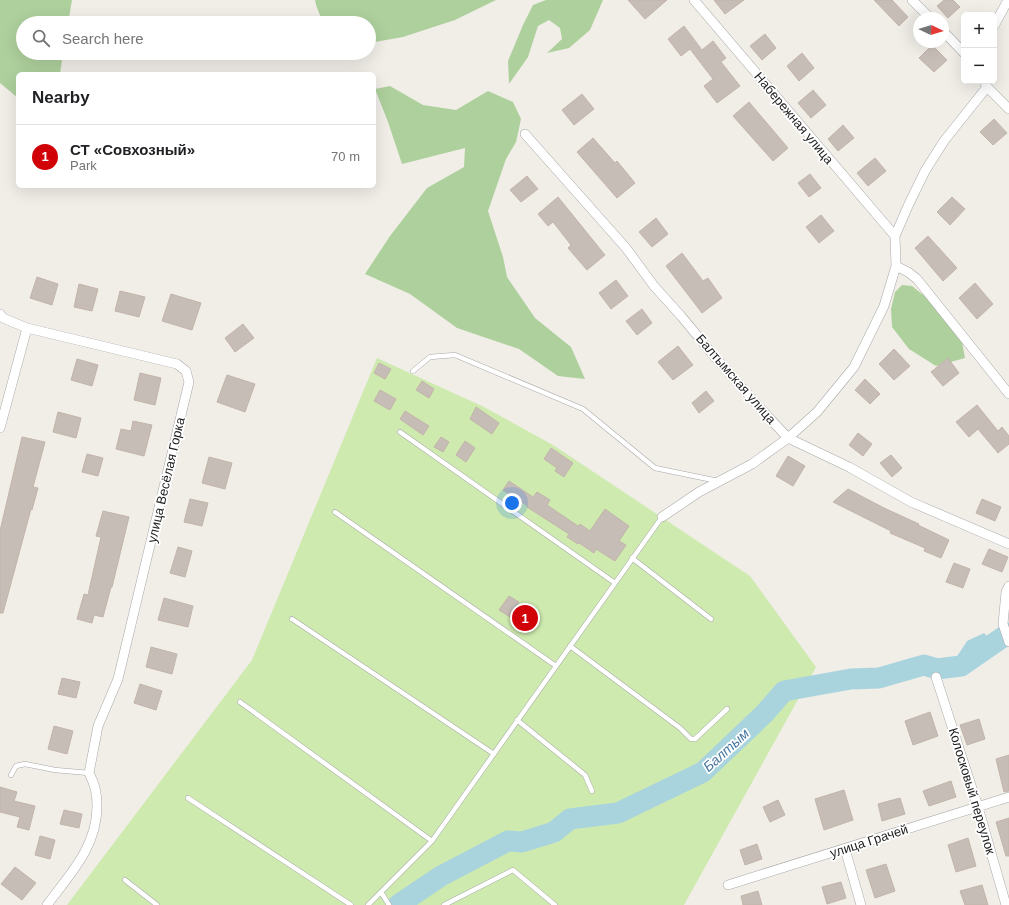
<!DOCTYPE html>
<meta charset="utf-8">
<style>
body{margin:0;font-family:Helvetica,sans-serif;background:#f2f2f2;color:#202124}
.controls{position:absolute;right:12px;top:12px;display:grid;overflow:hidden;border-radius:6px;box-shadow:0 4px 16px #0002}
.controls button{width:36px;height:36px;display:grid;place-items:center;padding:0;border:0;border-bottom:1px solid #e0e0e0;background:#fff;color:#202124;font:20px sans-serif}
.compass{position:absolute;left:913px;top:12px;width:36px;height:36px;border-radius:50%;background:#fff;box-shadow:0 4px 16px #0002;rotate:94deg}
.you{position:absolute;left:512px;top:503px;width:14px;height:14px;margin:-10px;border:3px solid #fff;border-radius:50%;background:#1a73e8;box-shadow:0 0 0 6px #1a73e833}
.badge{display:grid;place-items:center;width:26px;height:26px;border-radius:50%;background:#d10108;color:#fff;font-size:13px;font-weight:700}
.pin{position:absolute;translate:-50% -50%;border:2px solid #fff;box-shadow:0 1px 4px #0006}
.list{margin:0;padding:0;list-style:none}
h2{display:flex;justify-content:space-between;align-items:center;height:52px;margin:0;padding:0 16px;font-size:17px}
h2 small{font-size:13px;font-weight:400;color:#757577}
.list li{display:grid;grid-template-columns:26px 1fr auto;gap:12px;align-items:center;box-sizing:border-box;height:64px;padding:0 16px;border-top:1px solid #e0e0e0}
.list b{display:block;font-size:15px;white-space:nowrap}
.list p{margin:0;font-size:13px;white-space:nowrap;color:#757577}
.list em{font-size:13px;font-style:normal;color:#757577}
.icon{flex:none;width:22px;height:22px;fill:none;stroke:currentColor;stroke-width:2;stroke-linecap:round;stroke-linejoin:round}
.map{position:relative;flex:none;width:1009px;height:905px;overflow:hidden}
.search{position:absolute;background:#fff;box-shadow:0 4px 16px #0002;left:16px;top:16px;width:360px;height:44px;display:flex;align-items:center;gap:10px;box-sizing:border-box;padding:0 14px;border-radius:22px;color:#757577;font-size:15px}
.panel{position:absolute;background:#fff;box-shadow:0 4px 16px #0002;left:16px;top:72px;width:360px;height:116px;border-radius:6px}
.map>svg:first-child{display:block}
.grass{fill:#ceeaaf}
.forest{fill:#aed09d}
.water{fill:#a9d4de}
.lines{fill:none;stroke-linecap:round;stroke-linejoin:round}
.river{stroke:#a9d4de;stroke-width:21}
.building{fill:#c6bdb7;stroke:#c3b4aa}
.lane-casing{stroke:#a8a8a8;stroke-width:5.5}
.street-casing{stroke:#a8a8a8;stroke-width:10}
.lane{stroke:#fff;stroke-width:4.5}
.street{stroke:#fff;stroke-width:9}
.labels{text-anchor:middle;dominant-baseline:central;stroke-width:3.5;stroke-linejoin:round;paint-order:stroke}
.street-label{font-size:13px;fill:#212121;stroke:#fff}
.water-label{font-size:14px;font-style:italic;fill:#4777a1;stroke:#fff}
</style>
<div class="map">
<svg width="1009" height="905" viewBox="0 0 1009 905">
<rect width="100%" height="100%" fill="#f1eee8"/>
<path class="grass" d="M377,358L484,407L553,445L750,576L816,667L684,905H67L252,660Z"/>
<path class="forest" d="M0,0H72L68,23H23V53H63L60,74H18V98L0,83Z
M315,0H496L455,20L403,37L369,43V23H323L316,5Z
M546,0H603L590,30L569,48L547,53L562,39L560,28L549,20L538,26L528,57L509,84L508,61L523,25L533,5Z
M390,86L423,105L456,110L488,91L513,102L521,119L516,142L506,159L488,211L503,257L507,277L535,318L571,347L585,379L558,376L519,349L457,328L410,294L365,274L390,236L427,188L464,167L465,148L402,164L388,122L375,89Z
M902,285L912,286L927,298L962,342L965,358L936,366L909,349L892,327L891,309L895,292Z"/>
<path class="water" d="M984,633L997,647L987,659L966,675L956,658L967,641Z"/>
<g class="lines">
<path class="river" d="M398,905L441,876L508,841L522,842L554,832L570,819L618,813L703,772L765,713L784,691L851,679L879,678L924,665L937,669L961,666L1009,633"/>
</g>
<path class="building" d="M628,0H667L645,19Z
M714,0H744L725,14Z
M874,0H892L908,17L899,26Z
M944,0H953L960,7L948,18L937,6Z
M684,26L702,50L713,41L726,58L721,62L740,86L717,103L704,86L713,79L690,49L681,56L668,39Z
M765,34L776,48L762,60L750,46Z
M932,45L947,60L934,72L919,58Z
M802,53L814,68L799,81L787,66Z
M813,90L826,105L811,118L798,103Z
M582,94L594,109L574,125L562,110Z
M749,102L788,148L773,161L733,116Z
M994,119L1007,133L993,145L980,132Z
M843,125L854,138L838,151L828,139Z
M593,138L615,163L617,161L635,183L617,198L577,152Z
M875,158L886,171L868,186L857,173Z
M810,174L821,188L809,197L798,183Z
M527,176L538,189L521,202L510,190Z
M558,197L605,255L587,270L568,248L571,245L553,222L548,226L538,214Z
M952,197L965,209L950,225L937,212Z
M821,215L834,231L819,243L806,227Z
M656,218L668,234L652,247L639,232Z
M928,236L957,268L943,281L915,248Z
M682,253L703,281L708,278L722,298L702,313L666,266Z
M37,277L58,284L52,305L30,298Z
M616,280L628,296L611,309L599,293Z
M975,283L993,304L977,319L959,298Z
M79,284L98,289L92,311L74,307Z
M120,291L145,297L139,317L115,311Z
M171,294L201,303L192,330L162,321Z
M642,309L652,323L637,335L626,321Z
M243,324L254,338L235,352L225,338Z
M678,346L693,365L673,380L658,362Z
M894,349L910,366L894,380L879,364Z
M948,358L959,373L943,386L931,372Z
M77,359L98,365L92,386L71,380Z
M379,363L391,369L385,379L374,373Z
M140,373L161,378L155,405L134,400Z
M227,375L255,384L245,412L217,402Z
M865,379L880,394L870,404L855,390Z
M422,381L434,389L429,398L416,390Z
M380,390L396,399L390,410L374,401Z
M706,391L714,401L699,413L692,403Z
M977,405L998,431L1002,427L1009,436V444L998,453L978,429L969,437L956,422Z
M476,407L499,423L492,434L470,419Z
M405,411L429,426L423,435L400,419Z
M58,412L81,418L76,438L53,432Z
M133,421L152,425L144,456L116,449L121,429L131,431Z
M858,433L872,444L863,456L849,445Z
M22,437L45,442L33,487L38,488L32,510L31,509L3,613H0V531Z
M441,437L449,442L443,452L434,447Z
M465,441L475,448L466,462L456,455Z
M551,448L573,463L564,477L555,471L557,468L544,459Z
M87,454L103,458L98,476L82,472Z
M891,455L902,468L892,477L880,463Z
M788,456L805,466L793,486L776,476Z
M209,457L232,463L225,489L202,483Z
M509,481L533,497L537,492L550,500L547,505L578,526L580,524L590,531L605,509L629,526L619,541L626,545L615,561L596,549L594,553L579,543L578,544L567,537L569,534L527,507L528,506L503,490Z
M848,489L884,508L919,524L918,525L949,540L941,558L924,551L925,548L890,533L891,531L833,502Z
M190,499L208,503L202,526L184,522Z
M982,499L1001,507L995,521L976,513Z
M103,511L129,517L112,587H111L103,617L94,615L92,623L77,619L84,594L88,595L101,537L96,536Z
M178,547L192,551L185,577L170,573Z
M989,549L1008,557L1002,572L982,564Z
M954,563L970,569L963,588L946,582Z
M509,596L519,602L510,617L499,610Z
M164,598L193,606L188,627L158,620Z
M151,647L177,654L172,674L146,667Z
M62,678L80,682L76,698L58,694Z
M140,684L162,691L156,710L134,703Z
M930,712L938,736L913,745L905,721Z
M979,719L985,739L967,745L960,725Z
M54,726L73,731L67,754L48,749Z
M1009,755V791L1004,792L996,759Z
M951,781L956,797L929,806L923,791Z
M0,787L17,792L14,801L35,806L29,830L17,827L20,817L0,812Z
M844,790L853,820L824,830L815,799Z
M900,798L905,814L882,821L878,804Z
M778,800L785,815L770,822L763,807Z
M64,810L82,814L79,828L60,824Z
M1009,818V856H1006L996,822Z
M40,836L55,840L50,859L35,855Z
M968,838L976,866L956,872L948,845Z
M757,844L762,859L745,865L740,850Z
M886,864L895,891L875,898L866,870Z
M15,867L36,883L22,900L1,884Z
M841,882L846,898L827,904L822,887Z
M982,885L988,905H965L960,891Z
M758,891L762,905H743L741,896Z"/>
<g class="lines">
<defs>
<path id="lane" d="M413,371L430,357L455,355L583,409L655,468L718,481
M400,432L615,583
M335,512L556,666
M632,558L711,619
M292,619L494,754
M570,646L680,728L691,739H695L727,709
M240,702L432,841
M517,720L585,775L592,791
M11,775L16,766L25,764L55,770L89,773
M188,798L351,905
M125,880L157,905
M381,892L389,905
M368,905L432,841L662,517
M444,905L513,870L555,905"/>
<path id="street" d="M694,0L895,236
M912,0L930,18
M994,26L1008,0
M943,31L964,53
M984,81L987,87L1009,109
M525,134L626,248L654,286L681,316L715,357L761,409L788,438L849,467L911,502L1009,544
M896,266L908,272L917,279L1009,394
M0,314L3,318L27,328L177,364L186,371L189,382L118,679L98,726L89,773C95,785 97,793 97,806C97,847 70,874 47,905
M0,428L27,328
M662,517L699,492L752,464L788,438L817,412L854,367L884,306L896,266L895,236L908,206L925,171L944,141L987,87
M1009,586L1006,592L1003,624L1009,642
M936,677L978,807L1006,905
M845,849L861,905
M728,885L1009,797"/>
</defs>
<use href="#lane" class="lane-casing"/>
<use href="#street" class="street-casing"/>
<use href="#lane" class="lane"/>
<use href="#street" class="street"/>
</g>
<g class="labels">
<g class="street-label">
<text transform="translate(794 118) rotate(50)">Набережная улица</text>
<text transform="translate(736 379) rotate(49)">Балтымская улица</text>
<text transform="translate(166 480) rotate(-77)">улица Весёлая Горка</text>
<text transform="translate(972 791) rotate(73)">Колосковый переулок</text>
<text transform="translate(869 841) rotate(-18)">улица Грачей</text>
</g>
<g class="water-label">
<text transform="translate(726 750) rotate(-42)">Балтым</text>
</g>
</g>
</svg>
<div class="controls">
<button>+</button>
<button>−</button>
</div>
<svg class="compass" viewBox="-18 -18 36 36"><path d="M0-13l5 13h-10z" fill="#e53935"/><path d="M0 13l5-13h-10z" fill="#757577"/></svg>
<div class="you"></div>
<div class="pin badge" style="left:525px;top:618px">1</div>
<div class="search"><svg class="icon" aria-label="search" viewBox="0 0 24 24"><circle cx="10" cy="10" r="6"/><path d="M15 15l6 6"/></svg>Search here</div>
<section class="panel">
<h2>Nearby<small></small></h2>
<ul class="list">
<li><span class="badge">1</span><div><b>СТ «Совхозный»</b><p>Park</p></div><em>70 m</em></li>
</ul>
</section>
</div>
